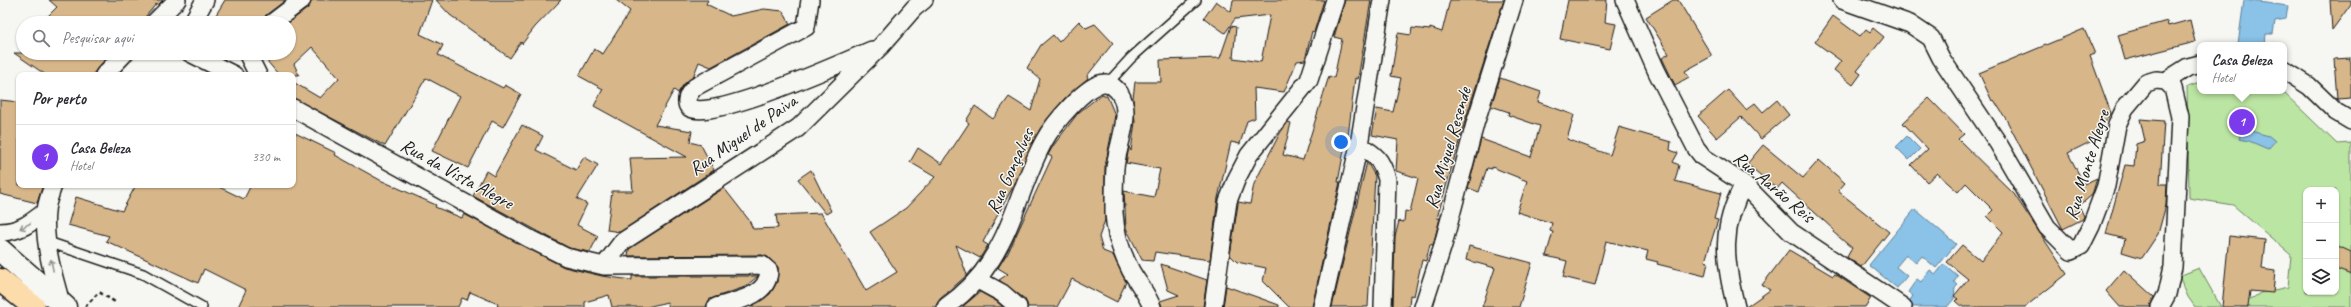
<!DOCTYPE html>
<html lang="pt">
<meta charset="utf-8">
<style>
body{margin:0;font-family:Caveat,sans-serif;background:#f2f2f3;color:#2b2b33}
.controls{position:absolute;right:12px;bottom:12px;display:grid;overflow:hidden;border-radius:8px;box-shadow:0 1px 3px #0004}
.controls button{width:36px;height:36px;display:grid;place-items:center;padding:0;border:0;border-bottom:1px solid #e1e1e2;background:#fff;color:#2b2b33;font:20px sans-serif}
.you{position:absolute;left:1341px;top:142px;width:14px;height:14px;margin:-10px;border:3px solid #fff;border-radius:50%;background:#1a73e8;box-shadow:0 0 0 6px #1a73e833}
.badge{display:grid;place-items:center;width:26px;height:26px;border-radius:50%;background:#7c3aed;color:#fff;font-size:13px;font-weight:700}
.pin{position:absolute;translate:-50% -50%;border:2px solid #fff;box-shadow:0 1px 4px #0006}
.popup{position:absolute;left:2197px;top:42px;width:90px;height:52px;box-sizing:border-box;display:grid;place-content:center;border-radius:8px;background:#fff;filter:drop-shadow(0 1px 3px #0005);font-size:13px;white-space:nowrap;color:#7c7c81}
.popup b{font-size:15px;color:#2b2b33}
.popup::after{content:'';position:absolute;left:50%;top:100%;margin-left:-8px;border:8px solid transparent;border-top-color:#fff}
.list{margin:0;padding:0;list-style:none}
h2{display:flex;justify-content:space-between;align-items:center;height:52px;margin:0;padding:0 16px;font-size:17px}
h2 small{font-size:13px;font-weight:400;color:#7c7c81}
.list li{display:grid;grid-template-columns:26px 1fr auto;gap:12px;align-items:center;box-sizing:border-box;height:64px;padding:0 16px;border-top:1px solid #e1e1e2}
.list b{display:block;font-size:15px;white-space:nowrap}
.list p{margin:0;font-size:13px;white-space:nowrap;color:#7c7c81}
.list em{font-size:13px;font-style:normal;color:#7c7c81}
.icon{flex:none;width:22px;height:22px;fill:none;stroke:currentColor;stroke-width:2;stroke-linecap:round;stroke-linejoin:round}
.map{position:relative;flex:none;width:2351px;height:307px;overflow:hidden}
.search{position:absolute;background:#fff;box-shadow:0 1px 3px #0004;left:16px;top:16px;width:280px;height:44px;display:flex;align-items:center;gap:10px;box-sizing:border-box;padding:0 14px;border-radius:22px;color:#7c7c81;font-size:15px}
.panel{position:absolute;background:#fff;box-shadow:0 1px 3px #0004;left:16px;top:72px;width:280px;height:116px;border-radius:8px}
.map>svg:first-child{display:block}
.green{fill:#bbe5a2;stroke:#6c805f;fill-rule:evenodd}
.water{fill:#8ac2e8;stroke:#5e8096}
.building{fill:#d7b68a;stroke:#1c1c1c}
.lines{fill:none;stroke-linecap:round;stroke-linejoin:round}
.service-casing{stroke:#1c1c1c;stroke-width:12}
.minor-casing{stroke:#1c1c1c;stroke-width:20}
.secondary-casing{stroke:#1c1c1c;stroke-width:25}
.primary-casing{stroke:#1c1c1c;stroke-width:25}
.path{stroke:#1c1c1c;stroke-width:2.5;stroke-dasharray:4 3;stroke-linecap:butt}
.service{stroke:#f6f6f2;stroke-width:9}
.minor{stroke:#f6f6f2;stroke-width:17}
.secondary{stroke:#f6f6f2;stroke-width:22}
.primary{stroke:#fddcac;stroke-width:22}
.oneway{stroke:#949492}
.labels{text-anchor:middle;dominant-baseline:central;stroke-width:3;stroke-linejoin:round;paint-order:stroke}
.street-label{font-size:19px;fill:#1c1c1c;stroke:#f6f6f2}
</style>
<div class="map">
<svg width="2351" height="307" viewBox="0 0 2351 307">
<rect width="100%" height="100%" fill="#f6f6f2"/>
<filter id="ink" filterUnits="userSpaceOnUse"><feTurbulence type="fractalNoise" baseFrequency=".025" numOctaves="2"/><feDisplacementMap in="SourceGraphic" scale="8" xChannelSelector="R" yChannelSelector="G"/><feConvolveMatrix kernelMatrix="1 2 1 2 8 2 1 2 1" color-interpolation-filters="sRGB"/></filter>
<g filter="url(#ink)">
<path class="green" d="M2200,83V91H2282L2337,144L2351,143V307H2240L2260,293L2288,287L2291,255L2233,205L2189,198L2187,87ZM2306,190H2336V292H2306Z
M2199,268L2221,307H2195L2188,297L2179,276Z"/>
<path class="water" d="M2244,0L2288,6L2286,19L2275,21L2273,34H2266L2265,45L2238,44Z
M2247,130L2269,136L2275,141L2268,149L2249,141L2239,139L2241,132Z
M1907,136L1920,149L1909,160L1896,147Z
M1915,209L1956,244L1936,268L1922,256L1916,263L1906,255L1896,267L1907,276L1897,288L1869,265Z
M1944,264L1958,276L1954,282L1958,285L1955,288L1954,299L1947,307H1913L1908,303L1913,296L1908,292L1917,279L1921,282L1930,270L1936,274Z"/>
<path class="building" d="M49,0H163L158,5L157,3L140,23H41L57,7Z
M225,0H286L266,15L262,23H211Z
M312,0H432L420,34L443,45L438,55L503,88L505,85L521,94L503,127L492,121L468,168L432,151L460,96L426,78L385,146L293,98V82L320,98L339,78L312,47L294,64L299,75H279L260,53H289L288,23L308,8Z
M436,0H561L535,27L522,44L521,42L510,58L450,15Z
M616,0H708L706,4L731,16L764,9L783,11L790,24L711,67L699,62L693,77L684,84L678,93L674,90L655,125L692,131L690,142L701,145L714,170L620,232L607,230L612,191H633L630,158L687,157L594,106L603,89L579,76L594,49L603,54L630,11Z
M1233,0H1324L1314,32L1312,31L1305,60L1297,61L1284,92L1254,88L1255,118L1247,121L1240,144L1231,142L1218,198L1210,260L1155,252L1153,261L1142,260L1126,228L1124,191L1154,197L1160,169L1126,163L1129,147L1131,151L1135,122L1133,98L1135,82H1161L1160,60L1220,58L1231,26L1236,27L1233,58L1261,62L1270,15L1235,19L1225,33L1204,18L1216,1L1231,12Z
M1345,0H1371L1358,79L1355,78L1347,145H1345L1338,182H1340L1312,307H1289L1263,281L1266,268L1237,262L1230,255L1238,204V202L1250,204L1254,184L1280,133L1288,122L1291,123L1283,155L1303,160L1329,76L1334,78L1342,39L1334,37Z
M1450,0H1504L1465,121L1437,218H1440L1433,245L1430,244L1426,261L1422,260L1414,296L1410,295L1409,307H1393L1395,237L1399,221L1404,222L1405,211L1410,212L1418,178L1396,171L1398,140L1372,135L1377,109L1393,112L1401,78L1391,76L1398,33L1411,35L1412,28L1430,30V28L1442,32Z
M1568,0H1607L1605,22L1616,24L1610,49L1560,39Z
M1673,0H1678L1712,56L1685,71L1689,77L1675,85L1662,58L1669,54L1646,17Z
M2330,0H2351V4L2332,30Z
M1833,16L1860,36L1866,29L1870,32L1873,28L1884,37L1857,71L1861,74L1853,85L1834,70L1841,61L1815,42Z
M2190,20L2195,42L2125,60L2118,35L2167,21L2168,26Z
M1079,21L1086,28L1095,24L1113,43L1087,76L1088,78L1064,99L1040,129L1015,183L983,242L988,245L980,258L956,245L967,275L940,299L935,307H750L770,294L777,282L778,267L768,257L762,255L628,256L629,249L724,188L749,220L753,229L778,228L776,215L821,213L866,291L897,272L870,232L906,208L935,177L910,162L918,148L942,164L969,123L966,121L975,106L993,119L1009,97L1031,111L1040,79L1027,68L1041,45L1053,35L1059,42Z
M2084,29L2095,54L2090,56L2111,113L2094,140L2068,153L2084,184L2097,178L2092,195L2079,206L2084,216L2083,219L2063,229L2006,119L1994,100L1992,101L1979,73Z
M14,53H111L92,75H46Z
M2351,58V98L2337,99L2334,59Z
M1500,78L1541,92L1538,102L1574,115L1567,139L1610,155L1619,127L1671,142L1670,150L1678,153L1673,162L1679,165L1675,181L1721,193L1714,219L1718,220L1705,261L1708,262L1705,276L1657,264L1658,262L1646,259L1648,251L1606,241L1595,285L1563,277L1567,261L1546,256L1553,232L1550,231L1552,223L1517,212L1527,181L1492,167V169L1487,168L1479,192L1468,188L1481,139L1531,157L1540,126L1508,115L1509,112L1491,106Z
M1728,90L1746,110L1755,103L1763,112L1777,100L1789,115L1761,139L1741,117L1717,138L1698,116Z
M1102,94L1107,96L1115,115L1105,167V220L1099,237L1103,251L1113,255L1126,282L1117,302L1072,279L1057,307H1028L1025,299L999,280L1008,274L998,268L1006,255H1007L1052,157L1048,155L1053,146L1078,113Z
M1929,98L1964,134L1958,139L2014,194L2067,274L2025,307H1963L1956,301L1958,299L1954,296L1968,279L1947,262L1962,245L1981,261L2003,232L1987,216L1993,210L1966,183L1958,192L1937,173L1927,182L1911,165L1928,149L1903,123Z
M0,100L19,102V185H43L37,203L0,194Z
M2140,119L2164,121L2160,184H2167L2166,205L2158,234L2142,258L2122,252L2125,239L2106,234L2125,165L2134,166L2136,144L2145,141Z
M522,125L543,136L536,150L576,170L584,157L598,165L577,199L587,204L577,225L598,236L590,252L569,248L473,196L486,171L494,176Z
M293,132L336,153L335,155L380,180L436,205L435,207L462,218L464,214L564,267L602,276L632,280V276H758L745,287L713,298L709,300L706,307H669L667,302L647,307H612L609,295L585,302V307H497L498,304L470,292L467,300L462,298L458,307H238L246,290L204,269L198,283L106,241L109,236L68,225L76,197L122,211L136,185H215L244,199L251,185H293Z
M1763,145L1803,178L1819,160L1845,183L1838,191L1889,232L1861,267L1847,257L1852,248L1833,232L1834,230L1782,183L1777,189L1747,164Z
M1367,162L1375,176L1368,307H1332Z
M811,170L831,211L826,214L798,179Z
M2229,236L2265,240L2262,269L2275,271L2273,293L2250,291L2248,307H2222Z
M2336,245L2351,252V275L2336,269Z
M1469,246L1532,263L1519,307H1482L1495,268L1466,260Z
M1789,250L1833,276L1835,274L1871,298L1865,307H1746L1770,290L1762,285Z
M1161,264L1207,280L1203,307H1162L1160,301L1179,295L1168,290Z
M2124,270L2154,297L2150,307H2120L2106,291Z
M1226,286L1279,305V307H1223Z
M980,292L996,301L1003,307H962Z"/>
<g class="lines">
<defs>
<path id="service" d="M1108,83L1131,58L1196,0
M48,242L143,274L202,307"/>
<path id="minor" d="M810,0L806,27L695,87C691,91 686,96 687,103C691,132 852,58 872,50
M1625,0L1657,72L1696,148L1703,157L1744,184L1791,232L1903,307
M1842,0L1910,24L1931,38L1941,58L1998,143L2047,227L2071,251L2081,246L2091,226L2106,186L2117,125L2125,108L2146,83L2156,80L2166,81L2173,88L2180,117L2173,267L2167,294L2160,307
M154,23L177,0
M192,23L205,0
M272,23L302,0
M190,53L234,75
M247,53L258,75
M2284,70L2309,86L2336,112L2351,121
M104,75L125,53
M2166,81L2188,67L2200,64
M293,108L530,239L566,257L604,266
M1359,145C1376,155 1381,159 1387,179L1383,307
M53,185C51,193 46,203 46,212C43,241 53,275 61,303
M0,232C19,232 31,223 46,211
M978,280L1002,293L1018,307
M716,307C735,301 768,297 769,271L762,265L604,266L622,242L798,128L881,46L914,8L924,0
M946,307C964,294 979,280 991,260C1015,223 1023,179 1044,141C1052,126 1088,81 1106,83C1110,83 1118,90 1120,94C1133,114 1117,146 1115,168C1114,182 1114,198 1114,213C1115,232 1122,254 1131,271C1138,283 1147,294 1152,307
M1213,307L1228,201L1237,178L1249,155L1309,80L1335,0
M1322,307L1359,145L1382,0
M1423,307L1443,245L1475,124L1514,0
M1736,307C1724,260 1720,228 1744,184"/>
<path id="secondary" d="M0,250L65,307"/>
<path id="primary" d="M0,280L34,307"/>
</defs>
<use href="#service" class="service-casing"/>
<use href="#minor" class="minor-casing"/>
<use href="#secondary" class="secondary-casing"/>
<use href="#primary" class="primary-casing"/>
<path class="path" d="M85,307L99,292L115,302"/>
<use href="#service" class="service"/>
<use href="#minor" class="minor"/>
<use href="#secondary" class="secondary"/>
<use href="#primary" class="primary"/>
</g>
<defs><path id="oneway-shaft" d="M-6 0H5M1.5-3L5.5 0L1.5 3" fill="none" stroke-width="1.6" stroke-linecap="round" stroke-linejoin="round"/></defs>
<g class="oneway">
<use href="#oneway-shaft" transform="translate(25 226) rotate(152)"/>
<use href="#oneway-shaft" transform="translate(52 265) rotate(-101)"/>
</g>
</g>
<g class="labels">
<g class="street-label">
<text transform="translate(743 135) rotate(-35)">Rua Miguel de Paiva</text>
<text transform="translate(1448 148) rotate(-74)">Rua Miguel Resende</text>
<text transform="translate(2087 165) rotate(-73)">Rua Monte Alegre</text>
<text transform="translate(1010 171) rotate(-66)">Rua Gonçalves</text>
<text transform="translate(457 174) rotate(29)">Rua da Vista Alegre</text>
<text transform="translate(1774 187) rotate(40)">Rua Aarão Reis</text>
</g>
</g>
</svg>
<div class="controls">
<button>+</button>
<button>−</button>
<button><svg class="icon" aria-label="layers" viewBox="0 0 24 24"><path d="M12 4l9 5-9 5-9-5zM3 14l9 5 9-5"/></svg></button>
</div>
<div class="you"></div>
<div class="pin badge" style="left:2242px;top:122px">1</div>
<div class="popup"><b>Casa Beleza</b>Hotel</div>
<div class="search"><svg class="icon" aria-label="search" viewBox="0 0 24 24"><circle cx="10" cy="10" r="6"/><path d="M15 15l6 6"/></svg>Pesquisar aqui</div>
<section class="panel">
<h2>Por perto<small></small></h2>
<ul class="list">
<li><span class="badge">1</span><div><b>Casa Beleza</b><p>Hotel</p></div><em>330 m</em></li>
</ul>
</section>
</div>
